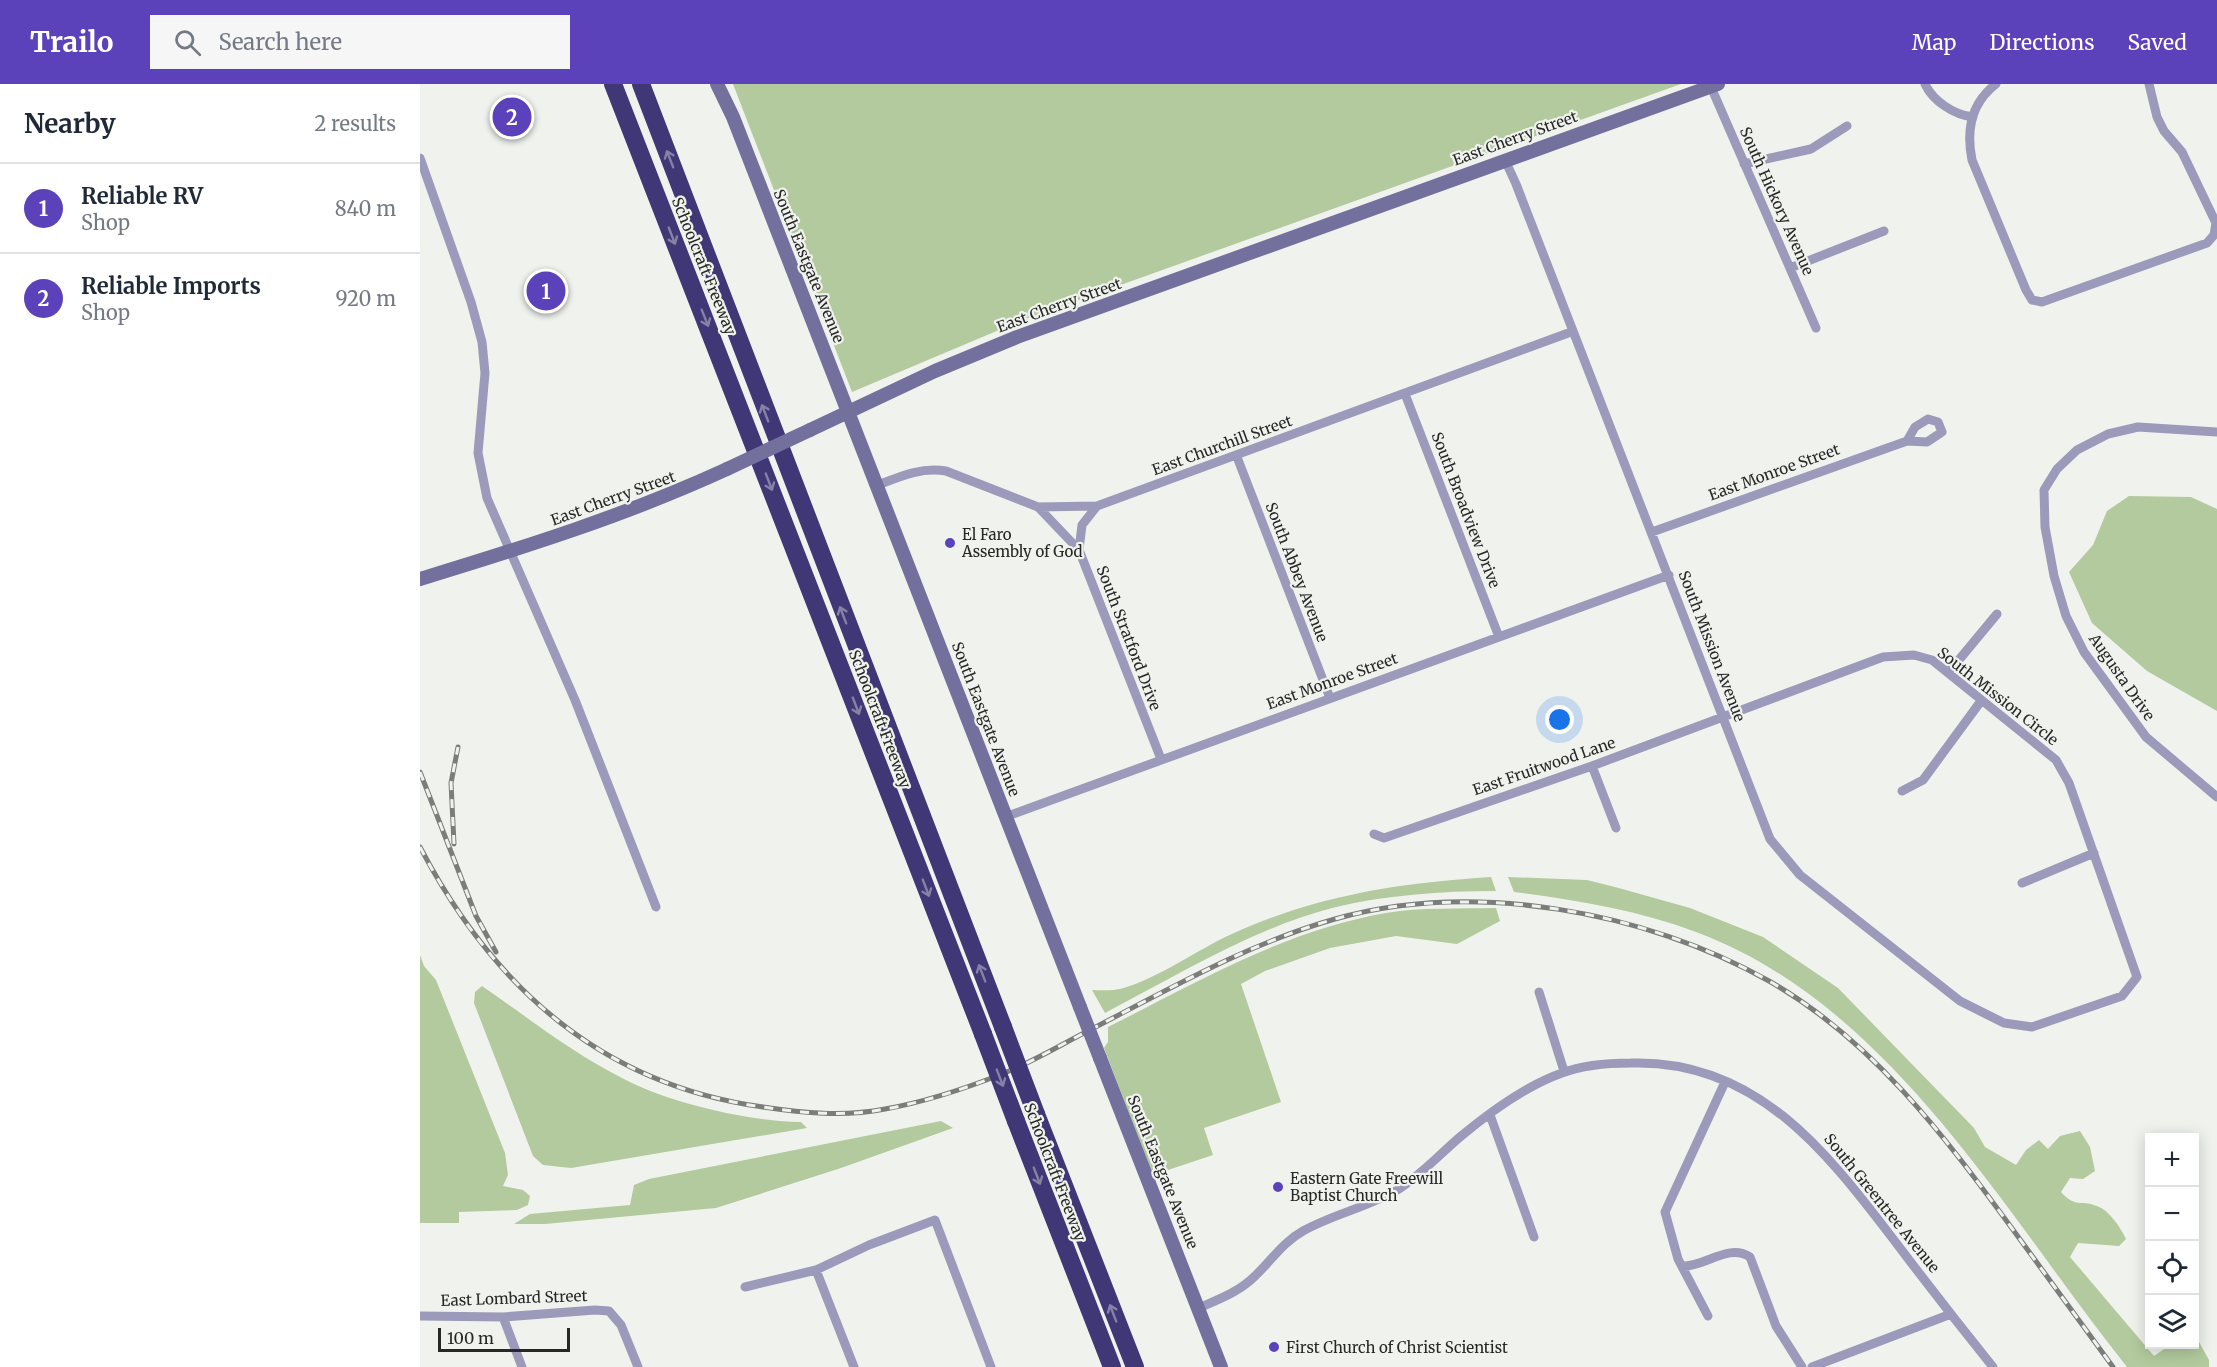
<!DOCTYPE html>
<meta charset="utf-8">
<style>
body{margin:0;font-family:Merriweather,serif;background:#f6f6f7;color:#1f2937}
.controls{position:absolute;right:18px;bottom:18px;display:grid;overflow:hidden;border-radius:0px;box-shadow:0 3px 15px #0003}
.controls button{width:54px;height:54px;display:grid;place-items:center;padding:0;border:0;border-bottom:2px solid #e0e1e3;background:#fff;color:#1f2937;font:30px sans-serif}
.scale{position:absolute;left:18px;bottom:15px;width:132px;box-sizing:border-box;padding-left:6px;border:3px solid #272826;border-top:0;font-size:16px;line-height:21px;white-space:nowrap;color:#272826;-webkit-text-stroke:4px #f0f2ee;paint-order:stroke}
.you{position:absolute;left:1140px;top:636px;width:21px;height:21px;margin:-15px;border:4px solid #fff;border-radius:50%;background:#1a73e8;box-shadow:0 0 0 9px #1a73e833}
.badge{display:grid;place-items:center;width:39px;height:39px;border-radius:50%;background:#5b42ba;color:#fff;font-size:20px;font-weight:700}
.pin{position:absolute;translate:-50% -50%;border:3px solid #fff;box-shadow:0 2px 6px #0006}
.list{margin:0;padding:0;list-style:none}
h2{display:flex;justify-content:space-between;align-items:center;height:78px;margin:0;padding:0 24px;font-size:26px}
h2 small{font-size:20px;font-weight:400;color:#747a83}
.list li{display:grid;grid-template-columns:39px 1fr auto;gap:18px;align-items:center;box-sizing:border-box;height:90px;padding:0 24px;border-top:2px solid #e0e1e3}
.list b{display:block;font-size:22px;white-space:nowrap}
.list p{margin:0;font-size:20px;white-space:nowrap;color:#747a83}
.list em{font-size:20px;font-style:normal;color:#747a83}
.icon{flex:none;width:33px;height:33px;fill:none;stroke:currentColor;stroke-width:2;stroke-linecap:round;stroke-linejoin:round}
.map{position:relative;flex:none;width:1797px;height:1283px;overflow:hidden}
header{display:flex;align-items:center;gap:36px;box-sizing:border-box;height:84px;padding:0 30px;background:#5b42ba;color:#fff}
header strong{font-size:28px}
nav{display:flex;gap:33px;margin-inline-start:auto;font-size:21px}
.search{width:420px;height:54px;background:#f6f6f7;display:flex;align-items:center;gap:15px;box-sizing:border-box;padding:0 21px;border-radius:0px;color:#747a83;font-size:22px}
main{display:flex}
aside{flex:1;background:#fff}
.map>svg:first-child{display:block}
.green{fill:#b2ca9d}
.lines{fill:none;stroke-linecap:round;stroke-linejoin:round}
.street{stroke:#9c9aba;stroke-width:9}
.secondary{stroke:#73709e;stroke-width:14}
.highway{stroke:#403776;stroke-width:18}
.rail-casing{stroke:#7b7d7a;stroke-width:5}
.rail{stroke:#f0f2ee;stroke-width:3;stroke-dasharray:9;stroke-linecap:butt}
.secondary-bridge{stroke:#73709e;stroke-width:14}
.highway-bridge{stroke:#403776;stroke-width:18}
.oneway{stroke:#8682a6}
.poi-dot{fill:#5b42ba;stroke:#f0f2ee;stroke-width:2}
.labels{text-anchor:middle;dominant-baseline:central;stroke-width:4.5;stroke-linejoin:round;paint-order:stroke}
.street-label{font-size:15px;fill:#272826;stroke:#f0f2ee}
.poi-label{font-size:15px;fill:#272826;stroke:#f0f2ee;text-anchor:start}
</style>
<header>
<strong>Trailo</strong>
<div class="search"><svg class="icon" aria-label="search" viewBox="0 0 24 24"><circle cx="10" cy="10" r="6"/><path d="M15 15l6 6"/></svg>Search here</div>
<nav><a>Map</a><a>Directions</a><a>Saved</a></nav>
</header>
<main>
<aside>
<h2>Nearby<small>2 results</small></h2>
<ul class="list">
<li><span class="badge">1</span><div><b>Reliable RV</b><p>Shop</p></div><em>840 m</em></li>
<li><span class="badge">2</span><div><b>Reliable Imports</b><p>Shop</p></div><em>920 m</em></li>
</ul>
</aside>
<div class="map">
<svg width="1797" height="1283" viewBox="0 0 1797 1283">
<rect width="100%" height="100%" fill="#f0f2ee"/>
<path class="green" d="M313,0H1261L603,236L432,308Z
M1709,412L1771,413L1797,425V627L1727,587L1672,539L1649,488L1673,461L1687,427Z
M1071,793L1076,807C1022,807 964,811 912,824C832,845 758,891 685,929L672,906C681,906 691,907 700,905C740,894 776,866 814,849C899,811 979,799 1071,793Z
M1088,793L1167,796L1195,803L1270,824L1343,853L1418,904L1554,1044L1565,1063L1596,1081L1606,1066L1619,1056L1628,1065L1640,1052L1660,1047L1670,1063L1675,1087L1663,1095L1650,1094L1641,1108C1657,1125 1659,1115 1677,1122C1690,1127 1700,1143 1706,1155L1699,1162L1658,1159L1650,1173L1734,1272L1750,1261L1779,1258L1789,1276V1283H1707C1584,1129 1470,920 1276,848C1217,826 1156,816 1094,808Z
M1076,824L1080,837L1037,860L976,852L910,864L845,887L821,900L861,1018L784,1044L793,1071L733,1091L684,964L688,958V943C778,898 866,846 966,829C1002,823 1040,825 1076,824Z
M0,871L4,882L16,896L85,1069L88,1091L83,1102L103,1106L110,1112L108,1121L97,1126L39,1128V1139H0Z
M62,902C107,933 151,968 200,993C248,1019 327,1037 381,1038L387,1044L151,1084L123,1081L113,1072L54,919L55,908Z
M521,1037L533,1044L421,1084L296,1124L125,1140H94L110,1130L210,1121L214,1101L229,1095Z"/>
<g class="lines">
<path class="street" d="M1505,0C1513,17 1534,31 1553,33
M1576,0C1551,19 1546,46 1552,76L1606,206L1612,216L1622,218L1787,159L1794,151L1796,139L1762,68L1744,47L1737,33L1729,0
M1291,3L1396,244
M0,74L51,218L62,258L65,289L58,369L67,414L155,616L236,823
M1324,80L1391,65L1427,42
M1370,184L1464,147
M985,310L1079,553
M1797,348L1718,343L1688,350L1657,366L1637,385L1624,406L1625,443L1634,492L1646,532L1664,568L1726,653L1797,713
M817,373L910,614
M458,401C481,392 501,383 526,387L618,423L677,422L1151,248
M618,423L659,466L741,675
M1232,448L1487,357L1495,343L1508,335L1518,338L1522,348L1507,358L1487,357
M659,466L662,441L677,422
M1528,589L1577,530
M1172,682L1196,744
M1482,707L1503,696L1561,617
M585,733L1249,491
M954,750L964,754L1172,682L1463,573L1494,571L1512,576L1636,676L1649,699L1717,893L1702,912L1612,943L1584,939L1540,917L1380,791L1350,755L1096,100L1085,76
M1602,799L1674,769
M1119,908L1144,987
M1070,1031L1114,1153
M1264,1182C1286,1182 1309,1159 1330,1173L1356,1242L1382,1283
M396,1186L434,1283
M325,1203L396,1186L449,1161L515,1136L571,1283
M779,1224C799,1215 819,1208 835,1192C851,1177 863,1158 883,1147C913,1130 949,1123 979,1105C1002,1090 1020,1070 1040,1053C1070,1028 1105,1002 1142,989C1163,981 1189,979 1211,979C1338,975 1408,1070 1477,1160C1508,1201 1540,1242 1573,1283
M0,1232L83,1233L175,1226L189,1227L201,1241L218,1283
M1288,1232L1258,1175L1245,1128L1305,998
M83,1233L102,1283
M1392,1283L1531,1230"/>
<path class="secondary" d="M297,0L313,33L660,923
M390,346L515,287L597,253L1298,0
M0,495C105,463 207,431 307,385
M680,974L801,1283"/>
<path class="highway" d="M193,0L563,950
M221,0L583,943
M616,1030L715,1283
M596,1037L692,1283"/>
<defs>
<path id="rail" d="M0,688L56,832L76,868
M34,760L31,699L38,663
M0,763C73,903 182,1001 343,1023C383,1029 424,1033 465,1025C505,1018 544,1005 582,990C610,979 637,963 664,949C746,907 826,860 915,835C1053,796 1225,827 1349,897C1451,955 1523,1050 1591,1143C1625,1190 1659,1236 1693,1283"/>
</defs>
<use href="#rail" class="rail-casing"/>
<use href="#rail" class="rail"/>
<path class="secondary-bridge" d="M307,385L390,346
M660,923L680,974"/>
<path class="highway-bridge" d="M583,943L616,1030
M563,950L596,1037"/>
</g>
<defs><path id="oneway-shaft" d="M-6 0H5M1.5-3L5.5 0L1.5 3" fill="none" stroke-width="1.6" stroke-linecap="round" stroke-linejoin="round" transform="scale(1.5)"/></defs>
<g class="oneway">
<use href="#oneway-shaft" transform="translate(250 75) rotate(-111)"/>
<use href="#oneway-shaft" transform="translate(252 152) rotate(69)"/>
<use href="#oneway-shaft" transform="translate(285 234) rotate(68)"/>
<use href="#oneway-shaft" transform="translate(345 329) rotate(-111)"/>
<use href="#oneway-shaft" transform="translate(349 398) rotate(69)"/>
<use href="#oneway-shaft" transform="translate(423 531) rotate(-111)"/>
<use href="#oneway-shaft" transform="translate(436 622) rotate(69)"/>
<use href="#oneway-shaft" transform="translate(506 804) rotate(69)"/>
<use href="#oneway-shaft" transform="translate(562 889) rotate(-111)"/>
<use href="#oneway-shaft" transform="translate(580 994) rotate(69)"/>
<use href="#oneway-shaft" transform="translate(617 1092) rotate(69)"/>
<use href="#oneway-shaft" transform="translate(693 1229) rotate(-111)"/>
</g>
<g class="poi-dot">
<circle cx="530" cy="459" r="6"/>
<circle cx="858" cy="1103" r="6"/>
<circle cx="854" cy="1263" r="6"/>
</g>
<g class="labels">
<g class="street-label">
<text transform="translate(1095 54) rotate(-20)">East Cherry Street</text>
<text transform="translate(1357 117) rotate(66)">South Hickory Avenue</text>
<text transform="translate(284 182) rotate(68)">Schoolcraft Freeway</text>
<text transform="translate(389 182) rotate(68)">South Eastgate Avenue</text>
<text transform="translate(639 221) rotate(-20)">East Cherry Street</text>
<text transform="translate(802 361) rotate(-20)">East Churchill Street</text>
<text transform="translate(1354 388) rotate(-20)">East Monroe Street</text>
<text transform="translate(193 414) rotate(-20)">East Cherry Street</text>
<text transform="translate(1046 426) rotate(69)">South Broadview Drive</text>
<text transform="translate(877 488) rotate(69)">South Abbey Avenue</text>
<text transform="translate(709 554) rotate(69)">South Stratford Drive</text>
<text transform="translate(1292 562) rotate(69)">South Mission Avenue</text>
<text transform="translate(1702 593) rotate(55)">Augusta Drive</text>
<text transform="translate(912 597) rotate(-20)">East Monroe Street</text>
<text transform="translate(1578 612) rotate(38)">South Mission Circle</text>
<text transform="translate(460 635) rotate(69)">Schoolcraft Freeway</text>
<text transform="translate(566 635) rotate(69)">South Eastgate Avenue</text>
<text transform="translate(1124 682) rotate(-19)">East Fruitwood Lane</text>
<text transform="translate(635 1088) rotate(69)">Schoolcraft Freeway</text>
<text transform="translate(743 1088) rotate(68)">South Eastgate Avenue</text>
<text transform="translate(1462 1119) rotate(51)">South Greentree Avenue</text>
<text transform="translate(94 1214) rotate(-2)">East Lombard Street</text>
</g>
<g class="poi-label">
<text x="542" y="450">El Faro<tspan x="542" dy="17">Assembly of God</tspan></text>
<text x="870" y="1094">Eastern Gate Freewill<tspan x="870" dy="17">Baptist Church</tspan></text>
<text x="866" y="1263">First Church of Christ Scientist</text>
</g>
</g>
</svg>
<div class="controls">
<button>+</button>
<button>−</button>
<button><svg class="icon" aria-label="locate" viewBox="0 0 24 24"><circle cx="12" cy="12" r="6"/><path d="M12 2v4M12 18v4M2 12h4M18 12h4"/></svg></button>
<button><svg class="icon" aria-label="layers" viewBox="0 0 24 24"><path d="M12 4l9 5-9 5-9-5zM3 14l9 5 9-5"/></svg></button>
</div>
<div class="scale">100 m</div>
<div class="you"></div>
<div class="pin badge" style="left:126px;top:207px">1</div>
<div class="pin badge" style="left:92px;top:33px">2</div>
</div>
</main>
